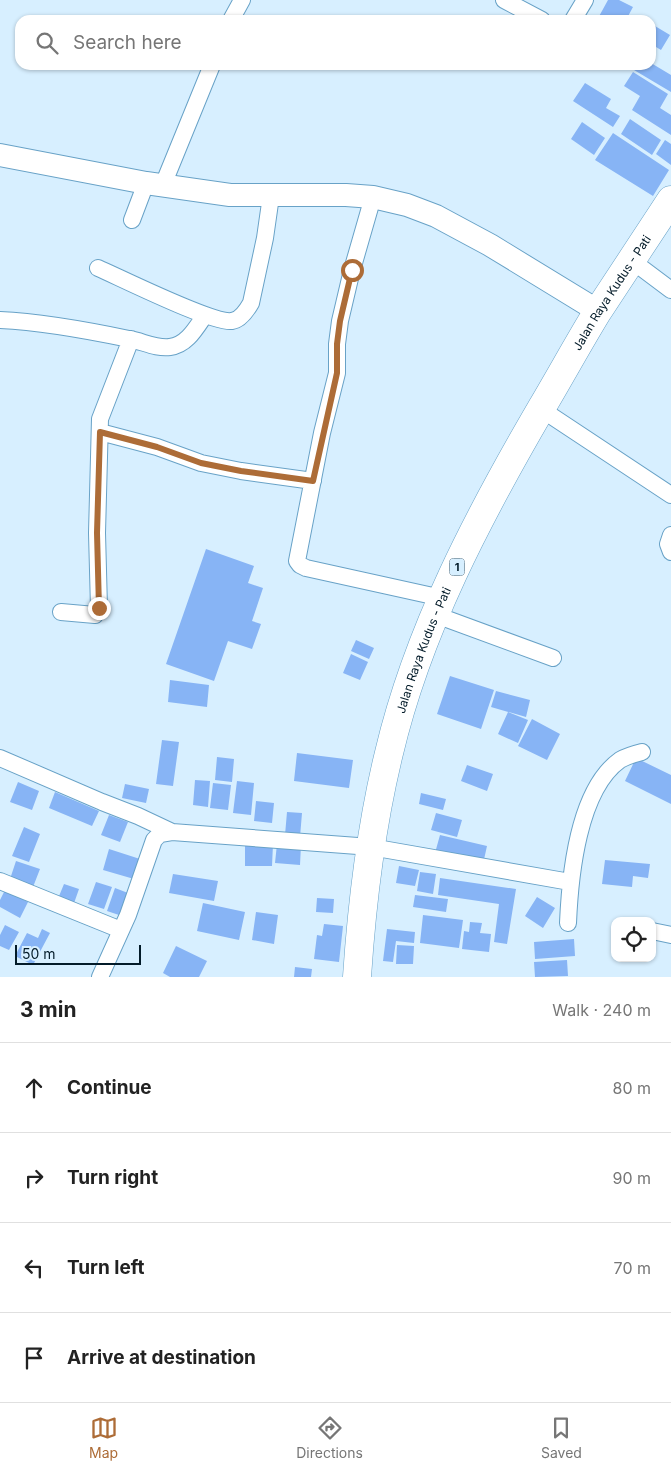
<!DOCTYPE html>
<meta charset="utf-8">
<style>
body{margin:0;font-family:Inter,sans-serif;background:#f6f6f6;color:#222}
.controls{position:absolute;right:15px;bottom:15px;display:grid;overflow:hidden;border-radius:10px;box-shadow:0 1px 4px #0004}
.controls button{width:45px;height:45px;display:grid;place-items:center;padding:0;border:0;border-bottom:1px solid #e0e0e0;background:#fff;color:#222;font:25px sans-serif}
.scale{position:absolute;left:15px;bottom:12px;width:126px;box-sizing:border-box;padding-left:5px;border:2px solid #031b29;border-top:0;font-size:14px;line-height:18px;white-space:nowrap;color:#031b29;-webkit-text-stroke:4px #d7efff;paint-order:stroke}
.stop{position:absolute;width:15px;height:15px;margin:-11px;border:4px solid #ad6c37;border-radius:50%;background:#fff}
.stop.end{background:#ad6c37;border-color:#fff;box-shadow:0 1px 5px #0008}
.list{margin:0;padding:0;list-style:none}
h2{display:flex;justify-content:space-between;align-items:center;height:65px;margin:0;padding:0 20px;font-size:21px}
h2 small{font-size:16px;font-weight:400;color:#767676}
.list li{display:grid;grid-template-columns:32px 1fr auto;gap:15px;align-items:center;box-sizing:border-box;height:90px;padding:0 20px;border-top:1px solid #e0e0e0}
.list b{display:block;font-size:19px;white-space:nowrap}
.list em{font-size:16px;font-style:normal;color:#767676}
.icon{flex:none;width:28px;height:28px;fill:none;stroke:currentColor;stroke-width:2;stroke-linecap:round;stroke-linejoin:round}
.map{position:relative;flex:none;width:671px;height:977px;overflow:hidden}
.search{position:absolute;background:#fff;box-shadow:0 1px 4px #0004;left:15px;right:15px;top:15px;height:55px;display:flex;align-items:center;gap:12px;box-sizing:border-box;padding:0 18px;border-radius:15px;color:#767676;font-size:19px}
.sheet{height:425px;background:#fff}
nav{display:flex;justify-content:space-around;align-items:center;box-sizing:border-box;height:70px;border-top:1px solid #e0e0e0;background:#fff;font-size:14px;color:#767676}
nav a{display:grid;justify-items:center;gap:2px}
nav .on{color:#ad6c37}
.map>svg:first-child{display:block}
.building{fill:#87b4f5}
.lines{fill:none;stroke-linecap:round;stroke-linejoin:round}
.street-casing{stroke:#68a2c7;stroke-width:18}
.secondary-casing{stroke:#68a2c7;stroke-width:24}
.highway-casing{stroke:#68a2c7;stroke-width:29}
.street{stroke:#fff;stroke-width:16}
.secondary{stroke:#fff;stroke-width:22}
.highway{stroke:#fff;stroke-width:28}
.route{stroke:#ad6c37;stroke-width:6}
.labels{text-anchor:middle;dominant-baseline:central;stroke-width:4;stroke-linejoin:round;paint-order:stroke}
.shield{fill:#d7efff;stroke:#435b69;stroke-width:1}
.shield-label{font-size:11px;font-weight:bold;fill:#031b29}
.street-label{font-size:12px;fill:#031b29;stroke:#d7efff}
</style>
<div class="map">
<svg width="671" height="977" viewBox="0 0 671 977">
<rect width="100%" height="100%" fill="#d7efff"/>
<path class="building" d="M608,0H619L633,7L626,20H597Z
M655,26L670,35L661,50L651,44V34Z
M651,63L671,75V92L634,70L637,65H651Z
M633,72L668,94L660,108L671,115V135L632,110L640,96L624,86Z
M585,83L611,99L606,108L620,116L613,127L573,101Z
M630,119L661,140L652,155L621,134Z
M582,122L605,138L594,155L571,139Z
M613,133L669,170L653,196L595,160Z
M665,140L671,144V165L656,154Z
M206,549L254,566L248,583L263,588L252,621L261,624L252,649L228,641L214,681L166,664Z
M356,640L374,648L369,659L351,651Z
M351,654L368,662L360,680L343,673Z
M450,676L494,690L481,729L437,714Z
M170,680L209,685L207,707L168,702Z
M496,691L530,700L526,717L491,707Z
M508,712L528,720L518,743L498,734Z
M532,719L560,734L547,760L518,746Z
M162,740L179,742L173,786L156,784Z
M297,753L353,760L349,788L294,781Z
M217,757L234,759L232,782L215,780Z
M636,758L671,775V804L625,781Z
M467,765L493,774L487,791L461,781Z
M195,780L210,781L208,807L193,805Z
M237,781L254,783L251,815L233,813Z
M18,782L39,791L32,810L10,802Z
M213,783L231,785L228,810L210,808Z
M125,784L149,789L146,803L122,798Z
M55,792L99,811L92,826L49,808Z
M421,793L446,799L443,810L419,804Z
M256,801L274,803L272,823L254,821Z
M287,812L302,813L300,837L285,835Z
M436,813L462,820L457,837L431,830Z
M109,815L128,822L120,842L101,835Z
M24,827L40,834L29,862L12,856Z
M440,835L487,846L483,864L435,853Z
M245,844H273L272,866H245Z
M277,844L301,845L300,865L275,863Z
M109,849L140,859L134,879L103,870Z
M605,860L650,864L648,878L633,876L632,887L602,884Z
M16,861L40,869L33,887L10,879Z
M399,866L419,870L415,886L396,883Z
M420,872L436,874L433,894L417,891Z
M173,874L218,881L214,901L169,893Z
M440,878L516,889L507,944L494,942L499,904L438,895Z
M96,882L112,887L104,909L88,904Z
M64,884L79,889L73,906L57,901Z
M115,888L128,893L119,915L107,911Z
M5,890L28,902L20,918L0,907V900Z
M415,895L448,899L446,912L413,907Z
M537,897L555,908L543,928L525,916Z
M317,898L334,899L333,913L316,912Z
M203,903L245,912L239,940L197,931Z
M256,912L278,915L274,944L252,940Z
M423,915L463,920L459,948L420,943Z
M470,922L482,923L480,933L491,934L489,952L462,949L464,931L469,932Z
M324,924L343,926L339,962L314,959L317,935L322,936Z
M5,925L19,932L9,950L0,946V935Z
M42,929L50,933L33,965L15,956L27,933L38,938Z
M387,929L415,932L414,943L396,941L393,962L383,961Z
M574,939L575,956L535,959L534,942Z
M397,945L414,946L413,964H396Z
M176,946L207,961L199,977H170L163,973Z
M567,960L568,976L535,977L534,962Z
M295,967L312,969L311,977H294Z"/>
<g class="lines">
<defs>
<path id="street" d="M504,0L542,20
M231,20L242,0
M573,20L585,0
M163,185L212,65
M373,197L352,270L340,321L337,344V373L322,433L297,561L300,565L306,568L442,598
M132,220L146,183
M631,260L671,290
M98,268C121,278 213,324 232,321C240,320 247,310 251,303L265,238L271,196
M0,320C43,322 86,330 129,339C142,341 156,349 170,347C187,345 196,328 205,315
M541,409L671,495
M100,432L157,447L201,463L241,471L313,481
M671,535L668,544L671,552
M61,612L95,615L99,608L97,533L100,419L131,339
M436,615L553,658
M0,758L102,802L138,816L172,832
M0,881L121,930
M568,923C570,876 578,790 620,760C627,756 634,754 642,752
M652,931L671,935
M100,977L128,915L154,840L160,834L172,832L371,847L570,882"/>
<path id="secondary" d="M0,155L146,183L230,195H346L373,197L407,205L436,216L490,245L598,311"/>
<g id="highway">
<path id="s1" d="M357,977C362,902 371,826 389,753C418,630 479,515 542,407C561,375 579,342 598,311C622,274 647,237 671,200"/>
</g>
</defs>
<use href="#street" class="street-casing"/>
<use href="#secondary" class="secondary-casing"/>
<use href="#highway" class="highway-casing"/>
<use href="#street" class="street"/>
<use href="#secondary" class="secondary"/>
<use href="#highway" class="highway"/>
</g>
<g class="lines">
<path class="route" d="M99,608L97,533L100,432L157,447L201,463L241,471L313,481L337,373V344L340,321L352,270"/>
</g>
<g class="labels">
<rect class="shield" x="449.5" y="558.5" width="15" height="17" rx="4"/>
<g class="shield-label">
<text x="457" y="567">1</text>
</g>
<g class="street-label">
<text stroke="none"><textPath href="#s1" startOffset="740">Jalan Raya Kudus - Pati</textPath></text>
<text stroke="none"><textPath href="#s1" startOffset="335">Jalan Raya Kudus - Pati</textPath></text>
</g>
</g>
</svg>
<div class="controls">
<button><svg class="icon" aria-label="locate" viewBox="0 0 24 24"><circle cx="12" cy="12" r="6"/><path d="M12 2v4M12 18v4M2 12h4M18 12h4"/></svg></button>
</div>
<div class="scale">50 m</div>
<div class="stop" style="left:352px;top:270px"></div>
<div class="stop end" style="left:99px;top:608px"></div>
<div class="search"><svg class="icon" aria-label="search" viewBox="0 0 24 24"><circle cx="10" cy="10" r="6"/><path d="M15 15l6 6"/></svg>Search here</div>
</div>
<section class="sheet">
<h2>3 min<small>Walk · 240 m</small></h2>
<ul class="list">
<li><svg class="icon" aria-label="ahead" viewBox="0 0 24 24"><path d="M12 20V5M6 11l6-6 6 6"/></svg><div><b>Continue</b></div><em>80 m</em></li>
<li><svg class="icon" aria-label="right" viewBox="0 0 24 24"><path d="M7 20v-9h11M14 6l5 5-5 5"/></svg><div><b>Turn right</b></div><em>90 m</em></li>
<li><svg class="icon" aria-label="left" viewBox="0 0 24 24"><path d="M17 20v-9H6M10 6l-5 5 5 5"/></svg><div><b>Turn left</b></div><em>70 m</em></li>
<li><svg class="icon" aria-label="arrive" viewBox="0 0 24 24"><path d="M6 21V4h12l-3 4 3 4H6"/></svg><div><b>Arrive at destination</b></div></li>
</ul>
</section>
<nav>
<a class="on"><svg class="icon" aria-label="map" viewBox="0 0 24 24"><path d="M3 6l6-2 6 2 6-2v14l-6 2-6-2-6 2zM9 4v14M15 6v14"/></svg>Map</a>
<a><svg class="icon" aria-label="directions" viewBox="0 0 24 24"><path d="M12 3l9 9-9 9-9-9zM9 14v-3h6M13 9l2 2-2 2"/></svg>Directions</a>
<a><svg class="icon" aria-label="saved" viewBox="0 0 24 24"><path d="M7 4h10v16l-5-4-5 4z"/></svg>Saved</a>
</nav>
